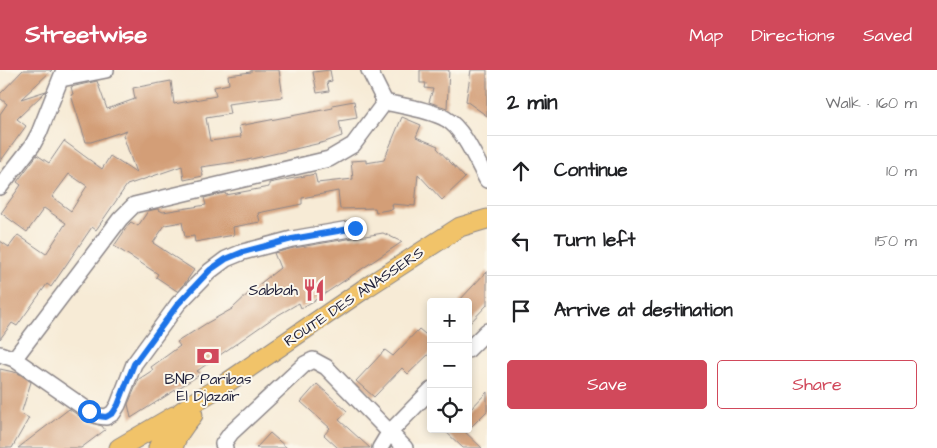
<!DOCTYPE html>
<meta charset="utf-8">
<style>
body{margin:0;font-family:"Architects Daughter",sans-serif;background:#f2f2f2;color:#202124}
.controls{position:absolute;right:15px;bottom:15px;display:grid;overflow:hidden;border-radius:5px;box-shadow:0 2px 8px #0003}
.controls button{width:45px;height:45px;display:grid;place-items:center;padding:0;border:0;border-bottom:1px solid #e0e0e0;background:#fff;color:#202124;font:25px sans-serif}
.stop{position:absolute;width:15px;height:15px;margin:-11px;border:4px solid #1a73e8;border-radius:50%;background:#fff}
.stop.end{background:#1a73e8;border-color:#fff;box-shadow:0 1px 5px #0008}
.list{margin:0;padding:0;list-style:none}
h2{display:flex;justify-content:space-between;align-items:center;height:65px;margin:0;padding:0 20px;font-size:21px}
h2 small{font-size:16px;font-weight:400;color:#757577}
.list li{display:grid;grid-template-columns:32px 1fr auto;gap:15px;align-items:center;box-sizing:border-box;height:70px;padding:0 20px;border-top:1px solid #e0e0e0}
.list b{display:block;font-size:19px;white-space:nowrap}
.list em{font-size:16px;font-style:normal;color:#757577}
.actions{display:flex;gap:10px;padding:15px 20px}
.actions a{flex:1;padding:11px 0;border:1px solid #d1495b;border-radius:5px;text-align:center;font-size:18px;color:#d1495b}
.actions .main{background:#d1495b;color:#fff}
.icon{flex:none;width:28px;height:28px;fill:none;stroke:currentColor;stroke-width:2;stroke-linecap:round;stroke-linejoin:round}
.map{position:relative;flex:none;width:487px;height:378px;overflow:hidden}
header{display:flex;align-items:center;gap:30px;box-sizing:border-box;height:70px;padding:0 25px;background:#d1495b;color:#fff}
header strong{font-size:24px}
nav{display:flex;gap:28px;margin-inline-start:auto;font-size:18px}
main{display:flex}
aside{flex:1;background:#fff}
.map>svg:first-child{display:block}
.building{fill:#d39e77;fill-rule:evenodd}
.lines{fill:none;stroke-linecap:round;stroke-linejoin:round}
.minor-casing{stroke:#8c8688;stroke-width:18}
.major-casing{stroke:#8c8688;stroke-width:21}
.minor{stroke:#fff;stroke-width:15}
.major{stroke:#f1c369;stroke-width:19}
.route{stroke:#1a73e8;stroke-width:6}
.labels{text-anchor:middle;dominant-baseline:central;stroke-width:4;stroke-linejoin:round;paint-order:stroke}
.poi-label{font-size:15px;fill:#22223b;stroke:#fbf7ec;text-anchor:end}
.street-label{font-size:15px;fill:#22223b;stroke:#fbf7ec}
</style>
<header>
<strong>Streetwise</strong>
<nav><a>Map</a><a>Directions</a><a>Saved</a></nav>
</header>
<main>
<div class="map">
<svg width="487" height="378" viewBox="0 0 487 378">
<rect width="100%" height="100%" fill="#fbf7ec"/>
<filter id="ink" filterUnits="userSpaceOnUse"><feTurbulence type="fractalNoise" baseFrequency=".02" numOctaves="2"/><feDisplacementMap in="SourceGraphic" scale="10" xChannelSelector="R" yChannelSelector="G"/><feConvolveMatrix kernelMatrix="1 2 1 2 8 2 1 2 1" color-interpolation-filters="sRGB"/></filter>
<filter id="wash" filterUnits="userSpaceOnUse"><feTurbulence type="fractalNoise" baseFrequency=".0096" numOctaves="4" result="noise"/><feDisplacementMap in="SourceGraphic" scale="20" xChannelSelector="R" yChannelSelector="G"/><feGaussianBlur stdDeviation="1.12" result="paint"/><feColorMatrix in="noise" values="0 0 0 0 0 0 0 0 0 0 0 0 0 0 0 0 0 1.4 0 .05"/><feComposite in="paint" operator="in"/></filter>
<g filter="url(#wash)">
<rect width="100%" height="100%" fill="#f7ebd6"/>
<g id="blocks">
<path class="building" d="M23,0H52L21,29L46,21L17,49L26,56L0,92V44L7,34L0,28V24Z
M251,0H279L283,27L228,34L230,44L206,48L210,71L241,67L239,56L333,38L332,35L354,31L357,48L339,51L342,66L325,72L243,91L201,97L203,106L184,110L182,96L127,115L96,160L92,157L51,217L47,214L17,256L12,253L0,269V171L9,177L18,165L46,184L66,153L44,138L27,162L1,143L21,115L17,112L37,85L49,93L64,71L102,99L110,86L136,103L123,65L127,60L91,72H86L71,25L73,24L71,17L97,11L107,39L135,29L133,18L171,11L174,34L216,26L214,17L229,14L228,5L251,2ZM69,104L87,116L71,141L52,127Z
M330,0L332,11L327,12L329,21L317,23L313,2Z
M420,0H449L447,38L429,32L433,19L425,18L426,13H420Z
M471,0H487V46L466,31Z
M402,47L421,55L416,67L438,76L437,78L465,108L442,130L418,104L415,136L392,134L393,139L376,142L375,138L340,139L338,121L302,128V134L258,143L260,152L233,157L234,165L195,172L194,166L185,167L182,152L165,155L153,173L194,200L185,213L177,221L156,207L158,204L114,176L129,154L131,152L138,156L148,141L157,139L163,142L206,135L204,128L225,123L226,125L269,117V113L315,104L317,113L353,109L351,91L366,90V93L384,90Z
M383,163L402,172L317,229L301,238L299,233L273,248L197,301L201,304L131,348L128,334L139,309L153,300L151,297L180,276L177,272L207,253L232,239L252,220L280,198L274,183L294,178Z
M487,201V235L468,255V232H458Z
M419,259L431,269V282L408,304L402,298L374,327L356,311L385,280L393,286Z
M0,299L18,303L31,312L21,344L29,348L12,378H0Z
M317,314L347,341L339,350L370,378H338L324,365L330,358L301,332Z
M487,322V341L468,360V342Z
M69,339L88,352L102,356L105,360L81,378H18Z
M443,359H462L482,378H463Z
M270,363L287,378H256Z"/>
</g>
</g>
<g filter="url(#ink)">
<use href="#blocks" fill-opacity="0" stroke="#8c8688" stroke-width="1"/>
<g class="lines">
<defs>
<path id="minor" d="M369,0L385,32C402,36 431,40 446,49C464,59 477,92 487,110
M61,9L106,0
M0,117L32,76L39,63L64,0
M468,280L487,261
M0,284L14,289L120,149L134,135L329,89L353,75L385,32
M14,289L89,341L98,346L106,347L113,343L118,335L134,294L178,234L210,201L226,189L243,182L292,169L355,158
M225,378L223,374L231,363L305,294L313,290L326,297L405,378
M380,378L389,363L431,320"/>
<path id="major" d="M119,378L174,346
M158,378L165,362L171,354L181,342L196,331L225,314L364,219L460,157L487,149
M173,378C176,366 185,354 193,345"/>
</defs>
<use href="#minor" class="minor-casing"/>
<use href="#major" class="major-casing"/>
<use href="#minor" class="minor"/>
<use href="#major" class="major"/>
</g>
</g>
<g class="lines" filter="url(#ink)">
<path class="route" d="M89,341L98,346L106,347L113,343L118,335L134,294L178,234L210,200L226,189L243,182L292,169L355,158"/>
</g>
<defs>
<symbol id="restaurant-bare" viewBox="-9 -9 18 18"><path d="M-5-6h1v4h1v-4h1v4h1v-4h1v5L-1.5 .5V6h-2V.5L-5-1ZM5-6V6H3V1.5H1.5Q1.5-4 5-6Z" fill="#d1495b" stroke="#fbf7ec" stroke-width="2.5" paint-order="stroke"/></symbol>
<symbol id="bank-bare" viewBox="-9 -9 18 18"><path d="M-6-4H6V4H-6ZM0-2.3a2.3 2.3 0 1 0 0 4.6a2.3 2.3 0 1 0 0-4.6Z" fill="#d1495b" stroke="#fbf7ec" stroke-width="2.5" paint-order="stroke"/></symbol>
</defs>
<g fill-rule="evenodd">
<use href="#restaurant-bare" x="298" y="204" width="32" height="32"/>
<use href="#bank-bare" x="192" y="270" width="32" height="32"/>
</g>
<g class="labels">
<g class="poi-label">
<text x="298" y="220">Sabbah</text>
<text x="208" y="309" text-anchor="middle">BNP Paribas<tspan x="208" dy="17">El Djazaïr</tspan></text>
</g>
<g class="street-label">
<text transform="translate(354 227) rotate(-34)">ROUTE DES ANASSERS</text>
</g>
</g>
</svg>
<div class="controls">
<button>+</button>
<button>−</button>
<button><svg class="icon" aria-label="locate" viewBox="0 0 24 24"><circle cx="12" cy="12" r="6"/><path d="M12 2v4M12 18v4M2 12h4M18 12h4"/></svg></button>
</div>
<div class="stop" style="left:89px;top:341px"></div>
<div class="stop end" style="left:355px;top:158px"></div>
</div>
<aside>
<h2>2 min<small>Walk · 160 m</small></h2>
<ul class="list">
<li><svg class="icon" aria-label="ahead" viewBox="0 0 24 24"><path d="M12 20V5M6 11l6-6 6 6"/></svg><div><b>Continue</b></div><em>10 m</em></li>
<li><svg class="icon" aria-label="left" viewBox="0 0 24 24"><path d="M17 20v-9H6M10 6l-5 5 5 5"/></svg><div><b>Turn left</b></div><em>150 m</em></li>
<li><svg class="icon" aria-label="arrive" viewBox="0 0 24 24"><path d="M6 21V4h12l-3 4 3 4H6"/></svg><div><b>Arrive at destination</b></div></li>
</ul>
<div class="actions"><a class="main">Save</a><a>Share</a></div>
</aside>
</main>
